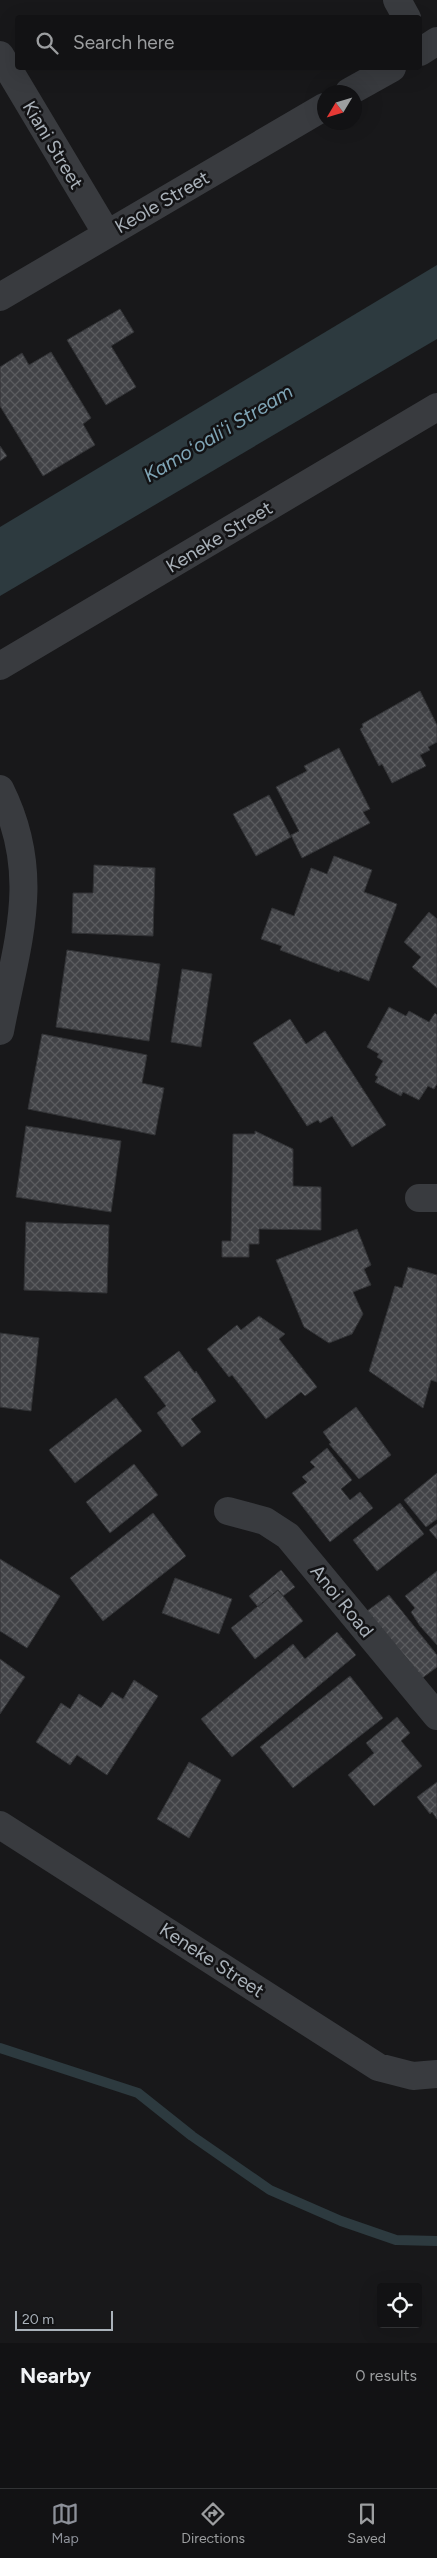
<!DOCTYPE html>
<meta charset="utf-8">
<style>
body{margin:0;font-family:Figtree,sans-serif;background:#1f2022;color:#f1f3f6}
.controls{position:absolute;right:15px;bottom:15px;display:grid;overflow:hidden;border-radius:5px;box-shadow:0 5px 20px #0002}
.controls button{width:45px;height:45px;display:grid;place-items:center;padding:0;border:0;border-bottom:1px solid #313234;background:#121214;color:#f1f3f6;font:25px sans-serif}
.compass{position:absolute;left:317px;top:85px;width:45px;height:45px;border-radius:50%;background:#121214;box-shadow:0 5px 20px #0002;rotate:232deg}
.scale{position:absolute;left:15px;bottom:12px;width:98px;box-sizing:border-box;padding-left:5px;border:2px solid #aab2ba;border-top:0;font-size:14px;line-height:18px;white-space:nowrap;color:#aab2ba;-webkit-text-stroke:4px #131315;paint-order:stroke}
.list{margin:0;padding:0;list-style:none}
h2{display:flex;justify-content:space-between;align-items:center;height:65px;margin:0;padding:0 20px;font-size:21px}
h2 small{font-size:16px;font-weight:400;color:#9c9ea0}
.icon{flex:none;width:28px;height:28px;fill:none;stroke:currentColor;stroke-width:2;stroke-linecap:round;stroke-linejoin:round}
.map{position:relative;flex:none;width:437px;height:2343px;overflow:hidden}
.search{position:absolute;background:#121214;box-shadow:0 5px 20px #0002;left:15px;right:15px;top:15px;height:55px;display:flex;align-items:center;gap:12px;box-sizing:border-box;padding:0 18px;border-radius:5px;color:#9c9ea0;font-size:19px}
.sheet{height:145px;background:#121214}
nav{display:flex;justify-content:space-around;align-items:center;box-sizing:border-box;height:70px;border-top:1px solid #313234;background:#121214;font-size:14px;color:#9c9ea0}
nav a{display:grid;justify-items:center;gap:2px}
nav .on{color:#8c9099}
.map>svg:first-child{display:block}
.water{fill:#2d3a3f}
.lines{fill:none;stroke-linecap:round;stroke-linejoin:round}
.stream{stroke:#2d3a3f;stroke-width:10}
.building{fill:url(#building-cross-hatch);stroke:#323336}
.minor{stroke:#393b3f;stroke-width:28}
.labels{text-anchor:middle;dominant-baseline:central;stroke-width:5;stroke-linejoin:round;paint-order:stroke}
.street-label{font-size:19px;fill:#aab2ba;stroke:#131315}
.water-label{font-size:20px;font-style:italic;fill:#80a6b7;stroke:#131315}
</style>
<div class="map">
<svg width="437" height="2343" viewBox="0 0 437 2343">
<defs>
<pattern id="building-cross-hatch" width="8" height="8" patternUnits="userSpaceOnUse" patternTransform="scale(1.25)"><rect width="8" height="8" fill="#424347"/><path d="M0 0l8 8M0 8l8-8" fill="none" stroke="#5b5c5f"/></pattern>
</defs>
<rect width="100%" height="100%" fill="#18181a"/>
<path class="water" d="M437,265V339L0,596V527Z"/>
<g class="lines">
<path class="stream" d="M0,2048L138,2093L192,2136L270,2190L341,2221L396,2240L437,2241"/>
</g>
<path class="building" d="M120,309L134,332L111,346L136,387L106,405L67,340Z
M51,352L91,418L83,424L95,445L43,476L0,406V367L22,353L29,365Z
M0,446L7,456L0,461Z
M420,691L437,725V742L428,747L430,750L420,755L426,766L392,783L382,764L379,766L360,729L363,727L362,724Z
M339,748L370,809L363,812L370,823L302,858L291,835L299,831L276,787L307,771L304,766Z
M269,795L291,837L256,856L233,814Z
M334,856L372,870L364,892L397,904L369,981L340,970L339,972L280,950L282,946L261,939L272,908L294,916L311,868L327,874Z
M94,865L155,868L153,936L72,933L73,893H93Z
M429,912L437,919V988L412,967L421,957L404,942Z
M67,950L160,964L149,1041L56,1027Z
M182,969L212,974L201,1047L171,1042Z
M389,1007L406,1016L409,1011L429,1022L435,1013L437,1015V1084L434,1089L428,1086L419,1100L403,1092L401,1096L375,1082L378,1077L375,1075L383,1061L377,1057L379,1054L367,1047Z
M290,1019L306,1044L325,1031L386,1125L352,1147L332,1116L320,1123L318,1120L307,1126L253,1043Z
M42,1034L147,1055L142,1083L164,1088L155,1135L28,1109Z
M26,1126L121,1141L111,1212L16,1197Z
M255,1131L293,1149V1186L321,1187V1230L259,1229V1244H249V1257H222V1241H231L233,1134H255Z
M26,1222L109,1225L107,1293L24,1290Z
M357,1229L371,1265L364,1269L371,1285L353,1292L363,1314L352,1334L329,1343L304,1327L276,1260Z
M408,1267L437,1275V1382L431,1380L423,1408L369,1371L395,1286L402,1288Z
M259,1316L285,1334L279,1339L317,1387L305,1396L301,1392L266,1419L232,1375L229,1377L207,1349L237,1325L241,1330Z
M0,1333L39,1338L31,1411L0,1407Z
M179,1351L195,1373L196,1371L216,1401L191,1419L201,1432L182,1447L157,1413L166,1406L144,1377Z
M116,1398L142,1431L75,1483L49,1450Z
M356,1407L391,1455L359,1479L329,1444L331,1443L323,1432Z
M327,1448L352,1480L341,1489L350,1500L360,1492L373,1508L330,1542L292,1493L307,1482L302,1477L315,1467L310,1462Z
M134,1464L158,1495L110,1533L86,1502Z
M437,1473V1519L426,1527L404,1500Z
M400,1503L424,1534L377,1571L353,1540Z
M153,1513L186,1556L103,1621L70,1578Z
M437,1524V1539L429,1530Z
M0,1559L60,1596L27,1648L0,1631Z
M281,1570L295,1587L283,1596L278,1590L258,1607L249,1596Z
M437,1571V1645L420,1626L411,1612L415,1608L405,1596Z
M175,1578L232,1599L219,1634L162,1613Z
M278,1590L303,1621L255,1659L231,1628Z
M389,1595L437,1655V1667L421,1679L367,1611Z
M337,1632L356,1655L232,1757L201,1719L293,1644L305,1659Z
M0,1659L25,1677L0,1714Z
M350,1676L383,1718L293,1788L260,1747Z
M134,1680L158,1696L107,1775L77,1755L70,1765L36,1742L61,1703L70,1709L79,1694L101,1708L112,1692L123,1699Z
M397,1717L410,1733L401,1741L422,1766L374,1806L348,1775L374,1753L366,1743Z
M189,1762L221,1780L189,1838L157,1819Z
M437,1782V1819L432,1812L430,1814L417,1797Z"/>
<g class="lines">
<path class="minor" d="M397,0L407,18
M420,52L437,41
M0,55L107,234
M349,92L392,68
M0,297L324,107
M0,666L437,407
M0,789C43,875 17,942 0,1031
M419,1198H437
M228,1511L265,1521L288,1536L437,1716
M0,1825L378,2067L413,2076L437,2074"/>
</g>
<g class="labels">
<g class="street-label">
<text transform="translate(53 145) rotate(59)">Kiani Street</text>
<text transform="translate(162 202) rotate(-30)">Keole Street</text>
<text transform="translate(219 537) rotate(-31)">Keneke Street</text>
<text transform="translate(342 1601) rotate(51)">Anoi Road</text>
<text transform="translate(212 1960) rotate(33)">Keneke Street</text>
</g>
<g class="water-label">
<text transform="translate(218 433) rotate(-31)">Kamoʻoaliʻi Stream</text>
</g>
</g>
</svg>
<div class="controls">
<button><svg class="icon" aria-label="locate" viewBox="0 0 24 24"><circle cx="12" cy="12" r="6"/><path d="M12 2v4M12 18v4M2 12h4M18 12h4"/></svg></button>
</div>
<svg class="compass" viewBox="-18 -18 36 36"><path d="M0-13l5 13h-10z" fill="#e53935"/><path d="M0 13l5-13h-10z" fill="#9c9ea0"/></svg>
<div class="scale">20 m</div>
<div class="search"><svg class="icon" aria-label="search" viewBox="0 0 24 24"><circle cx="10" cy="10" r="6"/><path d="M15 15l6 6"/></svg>Search here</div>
</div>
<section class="sheet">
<h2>Nearby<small>0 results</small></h2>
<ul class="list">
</ul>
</section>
<nav>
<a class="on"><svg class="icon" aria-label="map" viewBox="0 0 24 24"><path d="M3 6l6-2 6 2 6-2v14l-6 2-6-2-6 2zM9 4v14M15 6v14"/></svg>Map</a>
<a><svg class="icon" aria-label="directions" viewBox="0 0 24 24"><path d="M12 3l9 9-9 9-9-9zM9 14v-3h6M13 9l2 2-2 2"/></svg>Directions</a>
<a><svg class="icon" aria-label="saved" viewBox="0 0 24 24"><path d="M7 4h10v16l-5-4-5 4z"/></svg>Saved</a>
</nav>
